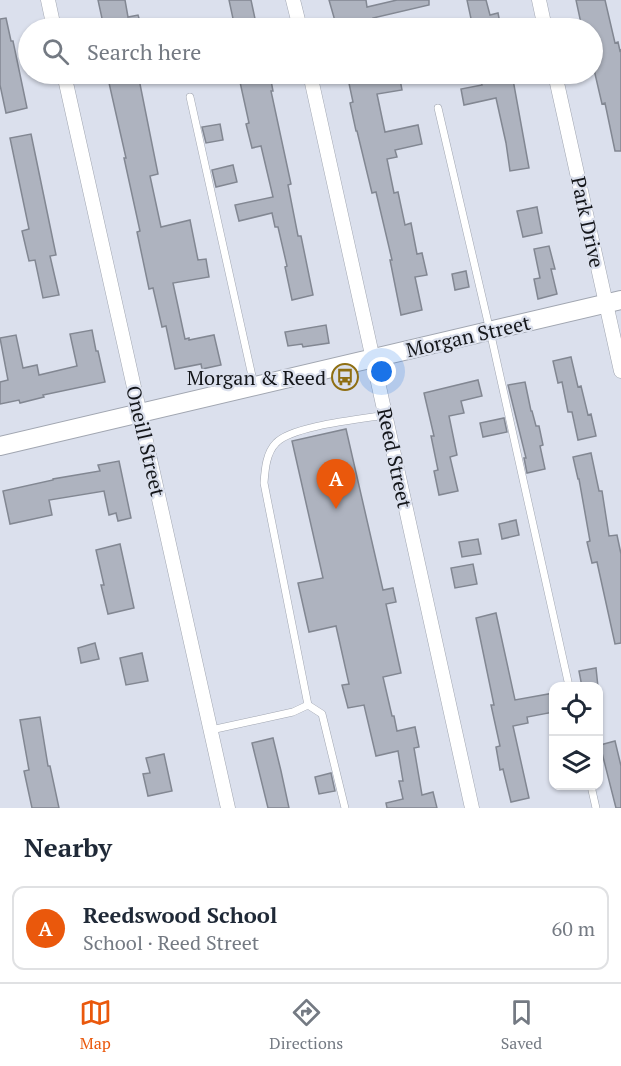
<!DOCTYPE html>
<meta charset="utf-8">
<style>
body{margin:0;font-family:"PT Serif",serif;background:#f2f2f3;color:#1f2937}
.controls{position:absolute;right:18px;bottom:18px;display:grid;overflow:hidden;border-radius:12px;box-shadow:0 2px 4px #0004}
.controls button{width:54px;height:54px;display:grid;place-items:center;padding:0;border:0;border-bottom:2px solid #e0e1e3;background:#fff;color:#1f2937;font:30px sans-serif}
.you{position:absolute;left:382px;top:372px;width:21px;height:21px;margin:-15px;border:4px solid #fff;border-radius:50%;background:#1a73e8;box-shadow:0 0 0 9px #1a73e833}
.badge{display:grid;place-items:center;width:39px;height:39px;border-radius:50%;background:#ea580c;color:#fff;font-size:20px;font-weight:700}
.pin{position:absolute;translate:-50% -50px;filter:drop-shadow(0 2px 3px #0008)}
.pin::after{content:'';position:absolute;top:32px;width:21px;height:18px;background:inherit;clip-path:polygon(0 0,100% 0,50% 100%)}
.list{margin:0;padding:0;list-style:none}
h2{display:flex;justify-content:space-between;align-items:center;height:78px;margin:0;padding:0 24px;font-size:26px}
h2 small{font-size:20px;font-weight:400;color:#747a83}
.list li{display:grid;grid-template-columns:39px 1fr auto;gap:18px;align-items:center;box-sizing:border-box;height:84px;margin:0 12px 12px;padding:0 12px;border:2px solid #e0e1e3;border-radius:12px}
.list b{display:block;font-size:22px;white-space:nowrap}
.list p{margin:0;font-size:20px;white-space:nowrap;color:#747a83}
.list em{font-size:20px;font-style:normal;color:#747a83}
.icon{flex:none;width:33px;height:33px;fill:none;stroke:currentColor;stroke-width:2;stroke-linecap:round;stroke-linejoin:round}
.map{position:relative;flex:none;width:621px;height:808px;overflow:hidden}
.search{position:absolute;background:#fff;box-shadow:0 2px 4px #0004;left:18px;right:18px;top:18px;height:66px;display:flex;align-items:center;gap:15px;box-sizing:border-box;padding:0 21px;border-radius:33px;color:#747a83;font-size:22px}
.sheet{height:174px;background:#fff}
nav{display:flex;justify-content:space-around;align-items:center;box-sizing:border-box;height:84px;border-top:2px solid #e0e1e3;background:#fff;font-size:16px;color:#747a83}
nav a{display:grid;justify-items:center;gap:3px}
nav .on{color:#ea580c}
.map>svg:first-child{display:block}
.building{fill:#aeb3bf;stroke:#828792;stroke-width:1.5}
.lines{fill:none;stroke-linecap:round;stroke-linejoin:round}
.lane-casing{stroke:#a1a6b1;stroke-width:8}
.street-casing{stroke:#a1a6b1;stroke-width:15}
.secondary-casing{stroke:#a1a6b1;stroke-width:20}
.lane{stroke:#fff;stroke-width:7}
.street{stroke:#fff;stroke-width:14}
.secondary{stroke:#fff;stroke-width:18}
.labels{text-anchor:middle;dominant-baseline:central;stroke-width:4.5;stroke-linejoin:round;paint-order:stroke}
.street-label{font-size:20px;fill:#14161a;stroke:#dbe0ed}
.poi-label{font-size:20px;fill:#14161a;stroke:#dbe0ed;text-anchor:end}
</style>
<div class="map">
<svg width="621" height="808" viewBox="0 0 621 808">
<rect width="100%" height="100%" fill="#dbe0ed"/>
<path class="building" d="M98,0H125L128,17L138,15L142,28H102V23H103Z
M229,0H251L257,28H235Z
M329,0H366L367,7L397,0H429V5L373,18L376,28H337Z
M467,0H486L490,15L498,13L501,28H473Z
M576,0H605L615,43L618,42L620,51L621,50V151H615L605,103L602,104L592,61V28H582Z
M6,18L11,41H13L27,108L6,113L0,85V19Z
M107,74H138L158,174L150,176L161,227L190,220L198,260L206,259L209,277L173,283L185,339L189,338V340L214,335L221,365L202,369L201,364L175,369L166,326L162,327L153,288L149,289L137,232L140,231L124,158H126Z
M347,74H399L402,90L377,94L385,132L418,125L422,144L395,150L397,157L387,159L394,193L398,192L405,225L411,223L417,254L422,253L427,275L415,277L422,310L401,315L390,260H392L376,192L372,193L357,131H356L350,103L353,102Z
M490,74H512L529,168L510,171L506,143L496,98L464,105L461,89L482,85L479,76Z
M270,75L273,91H271L291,184L288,185L298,236H301L313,295L292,300L285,267L287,266L278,227H275L272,213L239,221L235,205L273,197L261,146L252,148L246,124L249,123L240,82Z
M220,124L223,140L206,143L202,127Z
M31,134L56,255L50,256L59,295L43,298L35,260L29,261L22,231L29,229L10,138Z
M233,165L237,182L216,187L212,170Z
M537,207L542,233L523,237L517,211Z
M549,246L555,269H551L557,294L538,299L534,279L540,278L534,249Z
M466,271L469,287L455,290L452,274Z
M326,325L329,343L303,347L302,344L288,346L285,332Z
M92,330L96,351H98L105,382L43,395L44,397L20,403L19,400L0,404V382L8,380L0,338L16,335L23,368L37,365L39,375L77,366L70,334Z
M571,357L578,387L581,386L588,415L591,414L596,436L578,440L572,412H568L562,382L558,383L553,361Z
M478,380L482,396L461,401L464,413L449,416L457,455L450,457L458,491L439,495L434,471L438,470L431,436H434L424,393Z
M525,382L531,411H532L536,426H539L543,445L540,446L545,469L527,473L524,458H526L508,385Z
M504,418L507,432L483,437L480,423Z
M346,429L383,590L393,588L396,602L386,604L401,673L383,677L392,716H394L397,731L415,727L419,747L414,748L422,795L433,792L437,808H387L386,803L403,799L399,781H403L398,751L376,756L364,705L348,708L342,685L349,684L336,626L309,632L298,583L323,578L292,441Z
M591,453L599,491H602L609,536L617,535L621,554V643L615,644L597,562L592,563L587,542L590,541L579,479H578L573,457Z
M119,461L131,518L118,521L116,513L109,515L104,491L49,500L52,515L10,524L3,491L53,480V479L100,471L98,465Z
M516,520L519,535L502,539L499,524Z
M478,539L481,554L462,557L459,542Z
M120,544L134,608L108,614L101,585H104L96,550Z
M473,564L477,584L455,588L451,568Z
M496,613L515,700L554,693V712L527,717L528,723L513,726L529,798L511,802L503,769L500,770L496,747L500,746L491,705H494L476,618Z
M95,643L99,659L81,663L78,648Z
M142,653L148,681L126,685L120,658Z
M596,668L598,687H582L579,671Z
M40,717L48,766H50L59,808H32L24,771L29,770L20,720Z
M273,738L281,771L289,808H268L252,743Z
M615,741L621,766V808H616L600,745Z
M164,754L172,791L148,796L143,774L150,773L146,758Z
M331,773L335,791L319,794L315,777Z"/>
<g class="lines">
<defs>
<path id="lane" d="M190,97L254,385
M438,108L490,331L569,686
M211,730L293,712L308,705
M591,786L596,808
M345,808L322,714L308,705L264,483C265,470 266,453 276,443C291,426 361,419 386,415"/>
<path id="street" d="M48,0L54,28
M293,0L300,28
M539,0L545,28
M64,74L228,808
M310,74L472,808
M555,74L621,371"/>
<path id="secondary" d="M0,446L621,300"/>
</defs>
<use href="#lane" class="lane-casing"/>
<use href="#street" class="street-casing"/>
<use href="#secondary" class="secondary-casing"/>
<use href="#lane" class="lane"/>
<use href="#street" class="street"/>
<use href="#secondary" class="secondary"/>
</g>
<defs>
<symbol id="bus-ring" viewBox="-11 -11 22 22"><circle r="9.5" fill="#dbe0ed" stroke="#8f6f13" stroke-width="1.5"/><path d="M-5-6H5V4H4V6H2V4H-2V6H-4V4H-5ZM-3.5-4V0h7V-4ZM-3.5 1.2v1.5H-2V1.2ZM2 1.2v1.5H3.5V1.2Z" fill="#8f6f13"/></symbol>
</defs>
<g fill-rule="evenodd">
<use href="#bus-ring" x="330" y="362" width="30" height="30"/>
</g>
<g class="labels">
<g class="street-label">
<text transform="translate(588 222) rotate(78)">Park Drive</text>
<text transform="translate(468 336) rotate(-13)">Morgan Street</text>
<text transform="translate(146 441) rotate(77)">Oneill Street</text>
<text transform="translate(395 458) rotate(78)">Reed Street</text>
</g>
<g class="poi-label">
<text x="326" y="377">Morgan &amp; Reed</text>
</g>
</g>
</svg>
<div class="controls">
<button><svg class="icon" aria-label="locate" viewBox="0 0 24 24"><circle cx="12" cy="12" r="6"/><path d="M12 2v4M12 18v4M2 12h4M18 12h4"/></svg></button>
<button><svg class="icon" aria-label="layers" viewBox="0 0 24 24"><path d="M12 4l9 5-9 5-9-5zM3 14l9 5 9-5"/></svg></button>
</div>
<div class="you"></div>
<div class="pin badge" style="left:336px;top:509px">A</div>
<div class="search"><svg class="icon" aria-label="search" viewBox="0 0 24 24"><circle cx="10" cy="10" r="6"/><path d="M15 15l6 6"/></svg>Search here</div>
</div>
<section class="sheet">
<h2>Nearby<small></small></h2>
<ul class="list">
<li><span class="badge">A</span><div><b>Reedswood School</b><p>School · Reed Street</p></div><em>60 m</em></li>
</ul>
</section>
<nav>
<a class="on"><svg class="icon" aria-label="map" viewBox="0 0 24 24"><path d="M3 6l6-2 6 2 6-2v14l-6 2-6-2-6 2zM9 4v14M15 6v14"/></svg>Map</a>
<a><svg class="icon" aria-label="directions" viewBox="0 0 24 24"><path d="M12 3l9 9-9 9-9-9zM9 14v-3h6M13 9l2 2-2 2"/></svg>Directions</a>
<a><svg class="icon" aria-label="saved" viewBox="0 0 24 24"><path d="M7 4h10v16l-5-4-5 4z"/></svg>Saved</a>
</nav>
